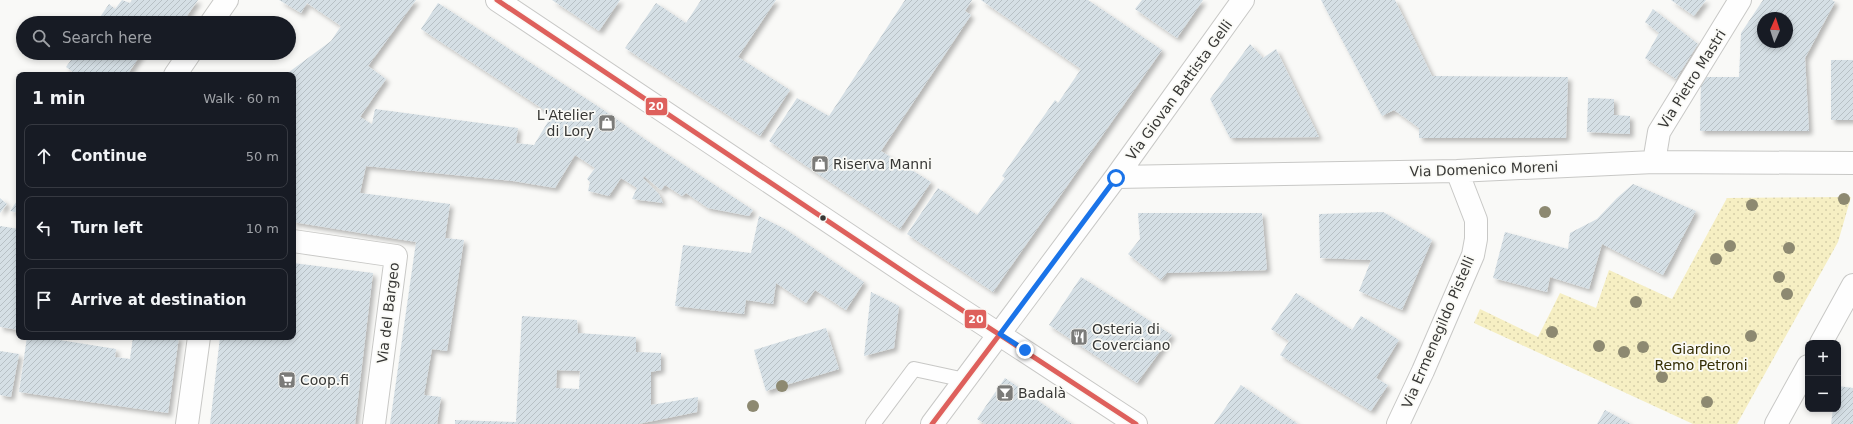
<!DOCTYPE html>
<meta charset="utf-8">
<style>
body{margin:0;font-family:"DejaVu Sans",sans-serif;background:#20242c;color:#f1f3f6}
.controls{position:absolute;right:12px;bottom:12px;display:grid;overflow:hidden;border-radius:8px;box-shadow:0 2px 6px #0003}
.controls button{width:36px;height:36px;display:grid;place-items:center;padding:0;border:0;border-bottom:1px solid #363941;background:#171b24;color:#f1f3f6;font:20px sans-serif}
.compass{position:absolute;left:1757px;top:12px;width:36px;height:36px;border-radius:50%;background:#171b24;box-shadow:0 2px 6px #0003;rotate:3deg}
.stop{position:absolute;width:12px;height:12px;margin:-9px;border:3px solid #1a73e8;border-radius:50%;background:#fff}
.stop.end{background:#1a73e8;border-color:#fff;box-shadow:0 1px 4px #0008}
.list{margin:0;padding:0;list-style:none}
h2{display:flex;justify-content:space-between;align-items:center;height:52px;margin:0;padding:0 16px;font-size:17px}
h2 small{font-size:13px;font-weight:400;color:#9ea1a6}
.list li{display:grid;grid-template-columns:26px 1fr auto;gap:12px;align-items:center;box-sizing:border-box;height:64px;margin:0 8px 8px;padding:0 8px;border:1px solid #363941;border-radius:8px}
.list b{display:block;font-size:15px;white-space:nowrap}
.list em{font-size:13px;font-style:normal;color:#9ea1a6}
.icon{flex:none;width:22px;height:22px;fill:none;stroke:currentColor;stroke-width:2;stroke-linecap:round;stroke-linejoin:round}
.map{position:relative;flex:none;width:1853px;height:424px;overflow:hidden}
.search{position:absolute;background:#171b24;box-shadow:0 2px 6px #0003;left:16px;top:16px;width:280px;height:44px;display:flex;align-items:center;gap:10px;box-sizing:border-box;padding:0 14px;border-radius:22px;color:#9ea1a6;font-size:15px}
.panel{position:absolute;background:#171b24;box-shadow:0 2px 6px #0003;left:16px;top:72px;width:280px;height:268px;border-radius:8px}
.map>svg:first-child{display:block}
.park{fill:url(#park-dots)}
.building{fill:url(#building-hatch);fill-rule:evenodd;filter:url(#shadow)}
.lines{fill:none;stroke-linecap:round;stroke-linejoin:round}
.lane-casing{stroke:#c8c8c6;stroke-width:16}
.street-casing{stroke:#c8c8c6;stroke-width:24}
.lane{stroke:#fefefe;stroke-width:14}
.street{stroke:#fefefe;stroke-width:22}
.bus-1-casing{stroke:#fafaf6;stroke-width:8}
.bus-1{stroke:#de605c;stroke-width:5}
.tree{fill:#8d8971}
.route{stroke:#1a73e8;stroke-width:5}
.bus-dot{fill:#373735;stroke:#fafaf6;stroke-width:1.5}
.labels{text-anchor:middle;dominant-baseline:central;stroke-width:3.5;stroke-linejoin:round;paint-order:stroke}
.street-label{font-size:14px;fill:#373735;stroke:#fafaf6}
.poi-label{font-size:14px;fill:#373735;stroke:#fafaf6;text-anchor:start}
.park-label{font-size:14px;fill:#352e03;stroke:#fafaf6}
.line-badge{stroke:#fafaf6;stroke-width:1.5}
.badge-label{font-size:11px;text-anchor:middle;font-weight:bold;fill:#fff}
</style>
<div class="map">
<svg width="1853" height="424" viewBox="0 0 1853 424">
<defs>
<pattern id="park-dots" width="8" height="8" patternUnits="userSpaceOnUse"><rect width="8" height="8" fill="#f6efc3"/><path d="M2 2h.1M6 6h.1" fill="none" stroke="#d4cea8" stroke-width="1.8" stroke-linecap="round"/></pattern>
<pattern id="building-hatch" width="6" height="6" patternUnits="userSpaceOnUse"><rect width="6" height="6" fill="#d5dfe5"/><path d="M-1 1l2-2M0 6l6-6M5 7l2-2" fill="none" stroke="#b7c0c5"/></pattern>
<filter id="shadow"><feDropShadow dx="3.5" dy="3.5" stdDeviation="2" flood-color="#0004"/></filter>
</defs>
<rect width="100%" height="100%" fill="#f9f9f7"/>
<path class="park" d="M1851,197L1838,242L1737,424H1693L1474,323L1480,309L1538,337L1560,293L1596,308L1609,270L1672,299L1727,198Z"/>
<path class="building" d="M122,0L130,3L132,0H198L182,23H96L109,4L115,9Z
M279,0H416L368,66L386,79L360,117L372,124L375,109L518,128L516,143L534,145L552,115L421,29L438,3L602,109L646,140L753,210L749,216L708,208L686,193L682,196L665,185L661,190L644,176L643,178L659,194L663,203L632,199L637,188L621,178L609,196L588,191L590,182L587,179L595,168L575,155L555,188L513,181L366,166L360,193L450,204L445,238L464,240L447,351L432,349L424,395L441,397L437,424H390L416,242L293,222V75H285L331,41L341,26L307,3L301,13Z
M552,0H620L599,31Z
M701,0H776L738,57L790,90L760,136L625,48L656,3L686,23Z
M905,0H972L965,11L971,15L881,151L931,182L900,229L769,141L797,98L829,116Z
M981,0H1088L1162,50L993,292L907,234L938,188L977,215L1005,178L1002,176L1055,100L1058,103L1081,69Z
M1142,0H1203L1177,38L1135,9Z
M1321,0H1395L1432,76L1568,77L1566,138H1419V128L1394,110L1382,116Z
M1671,0H1706L1694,16Z
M1763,0H1832L1835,2L1805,58L1809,131H1700L1701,77H1739L1741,33ZM1763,18H1787V42H1763Z
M1653,9L1698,44L1676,79L1645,58L1659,33L1645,22Z
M1250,44L1263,58L1276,49L1319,137L1230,138L1210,99Z
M76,53H142L127,75H77L66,67Z
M1831,60H1853V120H1831Z
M1588,98L1614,99V115L1630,116V134L1587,132Z
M1633,184L1696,211L1663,275L1602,244L1589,289L1550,277L1547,292L1493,278L1505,232L1568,249L1570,233L1597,219L1617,198Z
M0,198L7,204L0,213Z
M19,198V213L10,211Z
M1383,212L1432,240L1402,310L1359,291L1371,260L1320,258L1319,214Z
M1138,213H1262L1267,270L1167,273L1161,280L1128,254L1140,239Z
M759,216L785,229L864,282L846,310L815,290L806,303L776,283L773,304L746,300L744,314L675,306L683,245L751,253Z
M0,226L19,229V330L0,327Z
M293,263L373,273L355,424H210L220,337H293Z
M1081,277L1172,335L1137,383L1049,325Z
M871,292L899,306L894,348L864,356Z
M1296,293L1352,330L1361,316L1399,340L1376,378L1388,385L1371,411L1280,355L1289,341L1271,329Z
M522,316L577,320L578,333L636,337V352L661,353V370L651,372V405L698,397L697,412L638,424H455V420L516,422ZM557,370L580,371L579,389L556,388Z
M826,328L839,369L766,391L754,350Z
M27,337H41L116,349L115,357L130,359L133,337H179L168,413L19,392Z
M0,351L19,354L11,397L0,395Z
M1005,378L1072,424H985L977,419Z
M1241,385L1298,424H1214Z
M1838,386L1853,388V424H1831L1833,409H1838Z
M1605,410L1631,424H1597Z"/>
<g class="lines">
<defs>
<path id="lane" d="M873,424L914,369L965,380"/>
<path id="street" d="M497,0L916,280L1136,424
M211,23L227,0
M175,75L190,53
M1654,162L1659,132L1740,0
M1116,177L1457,171L1654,162L1853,163
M293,241L396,256L374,424
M1821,343L1853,285
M187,424L199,337
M932,424L1116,177L1243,0
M1398,424L1423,371L1473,255L1476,239V220L1457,171
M1776,424L1808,366"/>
</defs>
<use href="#lane" class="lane-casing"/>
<use href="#street" class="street-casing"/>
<use href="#lane" class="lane"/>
<use href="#street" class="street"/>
<defs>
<path id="bus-1" d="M497,0L916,280L1136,424
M932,424L1000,334"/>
</defs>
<use href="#bus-1" class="bus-1-casing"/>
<use href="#bus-1" class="bus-1"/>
</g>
<g class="tree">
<circle cx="1844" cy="199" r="6"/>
<circle cx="1752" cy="205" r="6"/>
<circle cx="1545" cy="212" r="6"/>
<circle cx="1730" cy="246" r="6"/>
<circle cx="1789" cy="248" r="6"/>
<circle cx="1716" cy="259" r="6"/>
<circle cx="1779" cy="277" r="6"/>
<circle cx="1787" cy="294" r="6"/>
<circle cx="1636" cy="302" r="6"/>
<circle cx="1552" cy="332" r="6"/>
<circle cx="1751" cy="336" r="6"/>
<circle cx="1599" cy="346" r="6"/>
<circle cx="1643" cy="347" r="6"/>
<circle cx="1624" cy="352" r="6"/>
<circle cx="1662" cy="377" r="6"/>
<circle cx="782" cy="386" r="6"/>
<circle cx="1707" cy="402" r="6"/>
<circle cx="753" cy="406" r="6"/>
</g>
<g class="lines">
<path class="route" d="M1025,350L1000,334L1116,178"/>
</g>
<defs>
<symbol id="shop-square" viewBox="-11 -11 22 22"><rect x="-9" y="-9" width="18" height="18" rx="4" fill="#7b7b79" stroke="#fafaf6"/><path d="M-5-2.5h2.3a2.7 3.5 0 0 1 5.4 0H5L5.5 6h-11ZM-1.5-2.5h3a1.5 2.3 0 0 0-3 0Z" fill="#fff"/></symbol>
<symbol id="restaurant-square" viewBox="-11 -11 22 22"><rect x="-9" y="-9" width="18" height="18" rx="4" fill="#7b7b79" stroke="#fafaf6"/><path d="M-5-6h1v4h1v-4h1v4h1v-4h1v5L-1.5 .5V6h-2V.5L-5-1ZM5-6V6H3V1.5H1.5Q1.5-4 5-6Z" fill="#fff"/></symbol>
<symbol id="supermarket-square" viewBox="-11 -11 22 22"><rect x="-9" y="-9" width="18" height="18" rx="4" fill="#7b7b79" stroke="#fafaf6"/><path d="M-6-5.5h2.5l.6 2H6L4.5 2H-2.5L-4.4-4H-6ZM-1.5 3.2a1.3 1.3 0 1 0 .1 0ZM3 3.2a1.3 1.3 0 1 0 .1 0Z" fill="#fff"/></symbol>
<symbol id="bar-square" viewBox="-11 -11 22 22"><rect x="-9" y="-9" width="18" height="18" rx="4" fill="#7b7b79" stroke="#fafaf6"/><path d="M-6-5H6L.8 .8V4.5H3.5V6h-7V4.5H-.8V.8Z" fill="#fff"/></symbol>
</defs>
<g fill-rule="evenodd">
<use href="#shop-square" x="597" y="113" width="20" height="20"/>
<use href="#shop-square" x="810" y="154" width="20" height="20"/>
<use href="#restaurant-square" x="1069" y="327" width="20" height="20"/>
<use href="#supermarket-square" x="277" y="370" width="20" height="20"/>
<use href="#bar-square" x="995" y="383" width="20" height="20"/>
</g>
<circle class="bus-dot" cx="823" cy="218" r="3.5"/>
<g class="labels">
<g class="street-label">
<text transform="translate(1692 79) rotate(-58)">Via Pietro Mastri</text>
<text transform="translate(1179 90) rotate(-54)">Via Giovan Battista Gelli</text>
<text transform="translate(1484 169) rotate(-2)">Via Domenico Moreni</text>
<text transform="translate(388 313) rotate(-83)">Via del Bargeo</text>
<text transform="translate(1438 332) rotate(-67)">Via Ermenegildo Pistelli</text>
</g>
<g class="poi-label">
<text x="594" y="115" text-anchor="end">L'Atelier<tspan x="594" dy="16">di Lory</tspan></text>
<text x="833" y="164">Riserva Manni</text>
<text x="1092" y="329">Osteria di<tspan x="1092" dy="16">Coverciano</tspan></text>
<text x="300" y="380">Coop.fi</text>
<text x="1018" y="393">Badalà</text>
</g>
<g class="park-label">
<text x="1701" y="349">Giardino<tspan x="1701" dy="16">Remo Petroni</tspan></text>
</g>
</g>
<g class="line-badge">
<rect x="645" y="97" width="23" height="19" rx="4" fill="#de605c"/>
<rect x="964" y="309" width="23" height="20" rx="4" fill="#de605c"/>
</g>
<g class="badge-label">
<text x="656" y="110">20</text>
<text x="976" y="323">20</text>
</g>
</svg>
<div class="controls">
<button>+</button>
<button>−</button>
</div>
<svg class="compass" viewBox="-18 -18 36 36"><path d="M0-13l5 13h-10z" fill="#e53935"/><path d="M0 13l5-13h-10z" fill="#9ea1a6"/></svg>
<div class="stop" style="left:1116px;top:178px"></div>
<div class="stop end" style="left:1025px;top:350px"></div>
<div class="search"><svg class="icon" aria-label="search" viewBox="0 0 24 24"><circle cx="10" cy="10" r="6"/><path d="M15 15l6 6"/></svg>Search here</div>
<section class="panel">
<h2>1 min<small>Walk · 60 m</small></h2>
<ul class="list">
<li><svg class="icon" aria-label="ahead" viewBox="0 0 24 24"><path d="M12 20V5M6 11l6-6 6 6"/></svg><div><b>Continue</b></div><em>50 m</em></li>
<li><svg class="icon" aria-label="left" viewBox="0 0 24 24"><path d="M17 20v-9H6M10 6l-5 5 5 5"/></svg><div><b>Turn left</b></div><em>10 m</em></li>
<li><svg class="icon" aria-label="arrive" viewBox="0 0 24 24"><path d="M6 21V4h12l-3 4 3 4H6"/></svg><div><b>Arrive at destination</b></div></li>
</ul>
</section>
</div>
